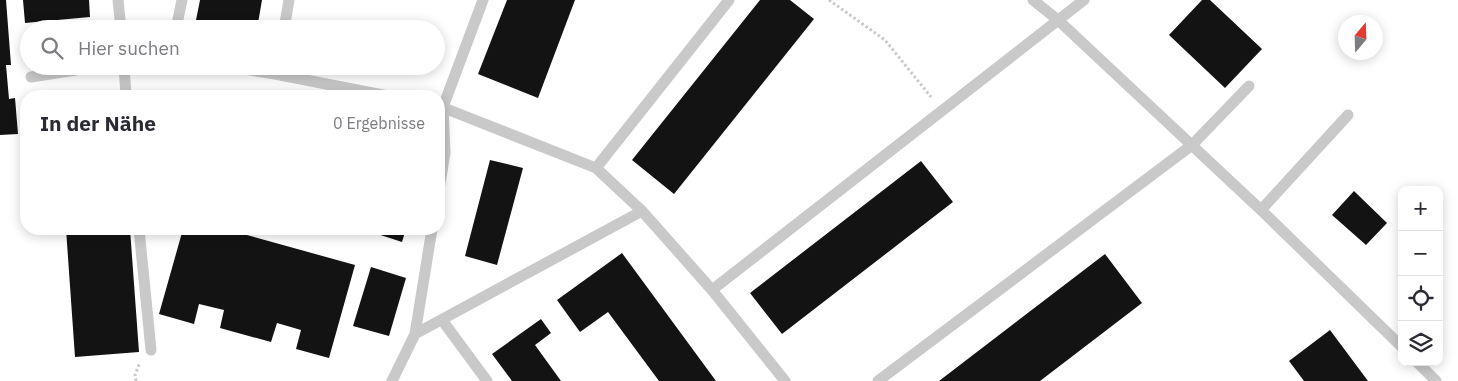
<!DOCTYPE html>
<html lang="de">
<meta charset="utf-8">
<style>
body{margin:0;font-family:"IBM Plex Sans",sans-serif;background:#f7f7f7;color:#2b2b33}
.controls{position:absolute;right:15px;bottom:15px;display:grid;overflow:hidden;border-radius:10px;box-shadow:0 2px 12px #0003}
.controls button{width:45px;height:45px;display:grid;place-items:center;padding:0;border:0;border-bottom:1px solid #e1e1e2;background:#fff;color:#2b2b33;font:25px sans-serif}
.compass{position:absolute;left:1338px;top:15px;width:45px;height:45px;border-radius:50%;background:#fff;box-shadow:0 2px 12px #0003;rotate:19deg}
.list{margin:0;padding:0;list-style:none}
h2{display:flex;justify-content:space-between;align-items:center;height:65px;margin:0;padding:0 20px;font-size:21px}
h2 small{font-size:16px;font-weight:400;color:#7c7c81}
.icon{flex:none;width:28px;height:28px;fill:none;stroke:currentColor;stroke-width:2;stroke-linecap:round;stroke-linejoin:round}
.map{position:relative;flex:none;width:1458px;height:381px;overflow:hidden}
.search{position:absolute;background:#fff;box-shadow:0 2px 12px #0003;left:20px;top:20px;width:425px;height:55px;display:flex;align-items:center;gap:12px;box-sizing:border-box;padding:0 18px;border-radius:28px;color:#7c7c81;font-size:19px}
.panel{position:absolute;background:#fff;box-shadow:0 2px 12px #0003;left:20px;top:90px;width:425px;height:145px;border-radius:20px}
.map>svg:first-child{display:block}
.building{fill:#131313}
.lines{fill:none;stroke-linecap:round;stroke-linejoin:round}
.path{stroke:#c9c9c9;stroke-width:3;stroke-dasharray:2.5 2.5;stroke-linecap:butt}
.service{stroke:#c9c9c9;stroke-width:11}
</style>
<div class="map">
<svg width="1458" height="381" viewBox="0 0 1458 381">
<rect width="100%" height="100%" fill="#fff"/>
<path class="building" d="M0,0H6L11,65H6L9,99L15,98L18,134L0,135Z
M23,0H89L90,17L25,23Z
M200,0H262L257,29H246L196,20Z
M507,0H575L538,98L478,74Z
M760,0H790L814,19L674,194L632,160Z
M1202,0H1210L1262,49L1225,88L1169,35Z
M490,160L523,168L497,265L465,256Z
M921,161L953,202L782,334L750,293Z
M1354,191L1387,223L1366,245L1332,215Z
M66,229H130L139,352L75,357Z
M183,229H225L355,265L329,358L296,349L301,330L277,323L271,342L220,328L224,310L199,304L194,324L159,314Z
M362,229H406L402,242Z
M622,253L716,381H659L608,312L580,332L557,300Z
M1105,254L1142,303L1040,381H939Z
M371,267L406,278L389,336L353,326Z
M541,319L551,333L535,345L561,381H512L492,354Z
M1330,330L1368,381H1304L1289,361Z"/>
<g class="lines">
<path class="path" d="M829,0L885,40L931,97
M136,381L135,375L140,362"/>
<path class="service" d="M118,0L121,29
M1033,0L1058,20L1261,210L1402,347
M176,29L182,0
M284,29L289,0
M124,66L126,96
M225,66L275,74L388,96
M31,77L101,66
M439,106L596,168L642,211L712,290L785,381
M596,168L729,0
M439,189L445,153L443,107L483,0
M1261,210L1348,115
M139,229L151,350
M712,290L1084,0
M442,320L487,381
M415,334L642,211
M1417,362L1436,381
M392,381L415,334L432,229
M878,381L1192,145L1249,86"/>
</g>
</svg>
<div class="controls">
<button>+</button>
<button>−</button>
<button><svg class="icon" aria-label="locate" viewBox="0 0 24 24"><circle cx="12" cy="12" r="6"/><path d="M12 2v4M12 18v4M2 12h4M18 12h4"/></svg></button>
<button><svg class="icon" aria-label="layers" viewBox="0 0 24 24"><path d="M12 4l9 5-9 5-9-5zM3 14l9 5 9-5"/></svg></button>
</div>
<svg class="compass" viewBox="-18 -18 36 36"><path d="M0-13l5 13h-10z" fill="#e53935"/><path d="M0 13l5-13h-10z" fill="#7c7c81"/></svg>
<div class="search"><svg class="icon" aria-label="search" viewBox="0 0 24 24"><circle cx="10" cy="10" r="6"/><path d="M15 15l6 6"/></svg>Hier suchen</div>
<section class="panel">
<h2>In der Nähe<small>0 Ergebnisse</small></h2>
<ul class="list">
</ul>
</section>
</div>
